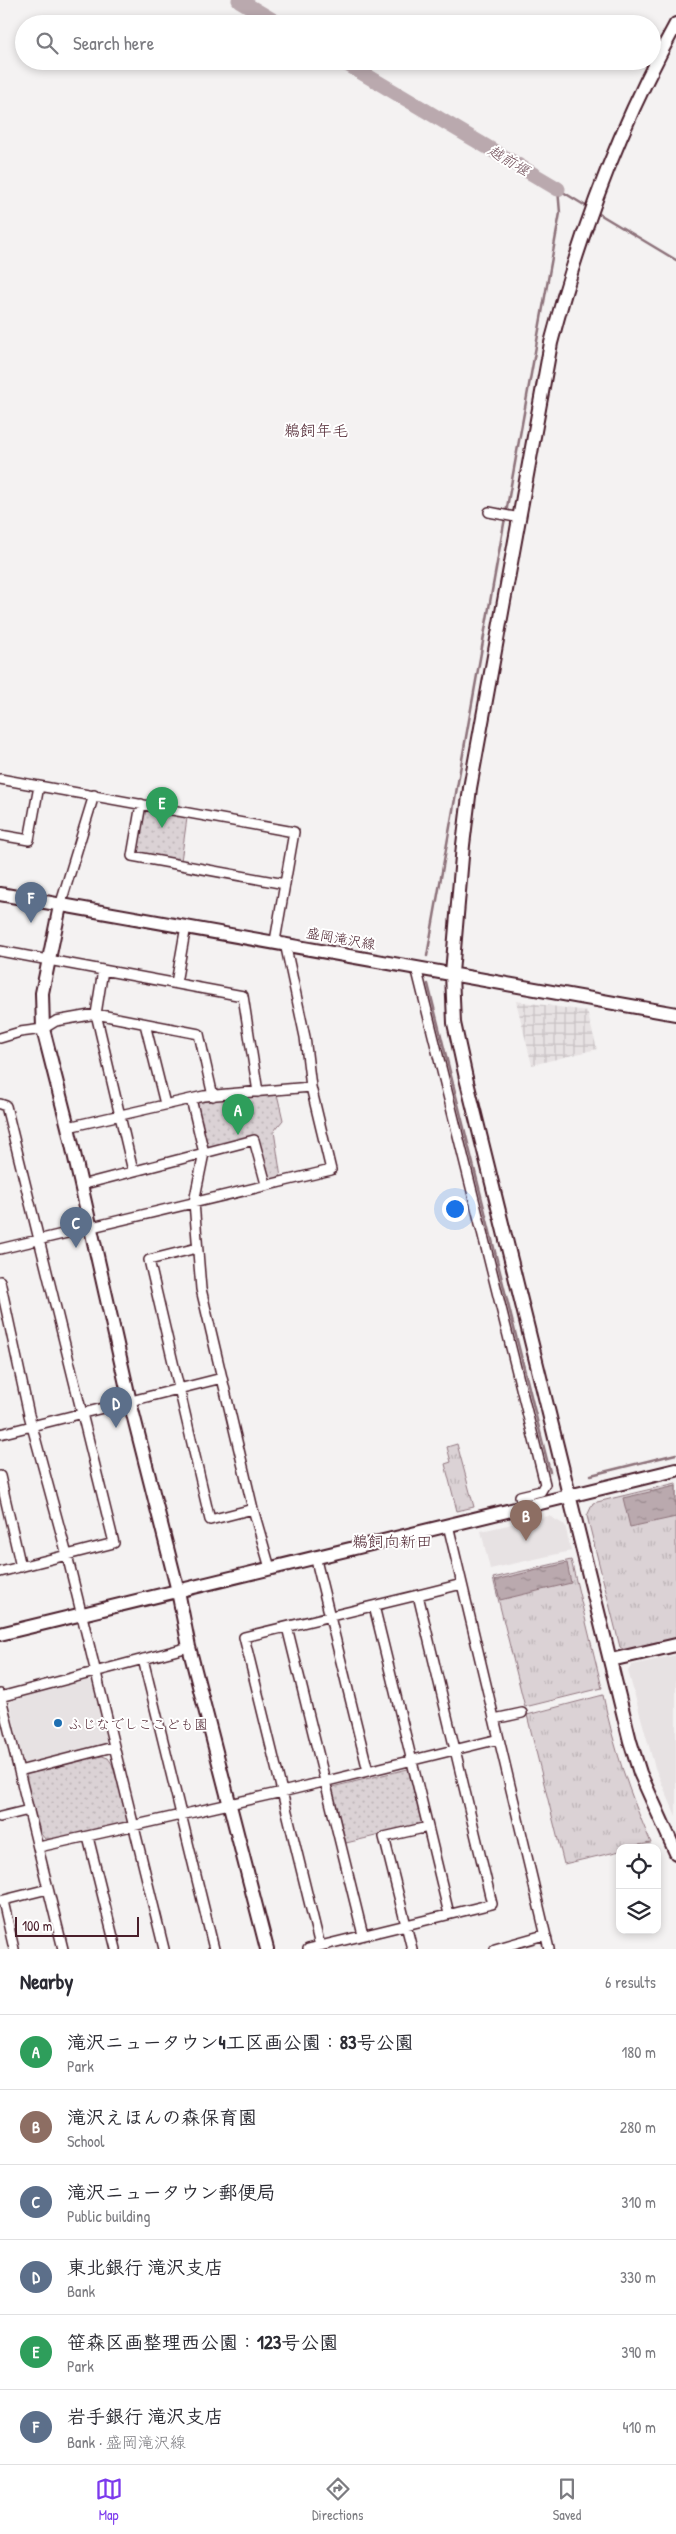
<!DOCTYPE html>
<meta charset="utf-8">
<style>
body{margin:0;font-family:"Patrick Hand","Klee One",sans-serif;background:#f2f2f3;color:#2b2b33}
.controls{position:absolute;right:15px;bottom:15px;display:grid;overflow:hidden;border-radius:10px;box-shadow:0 2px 8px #0003}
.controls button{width:45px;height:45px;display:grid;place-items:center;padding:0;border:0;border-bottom:1px solid #e1e1e2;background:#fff;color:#2b2b33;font:25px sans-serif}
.scale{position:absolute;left:15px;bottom:12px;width:124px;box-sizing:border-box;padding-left:5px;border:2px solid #4a1f2b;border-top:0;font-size:14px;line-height:18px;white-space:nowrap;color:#4a1f2b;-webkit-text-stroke:4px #fff;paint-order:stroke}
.you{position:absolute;left:454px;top:1208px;width:18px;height:18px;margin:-12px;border:4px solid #fff;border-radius:50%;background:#1a73e8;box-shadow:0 0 0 8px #1a73e833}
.badge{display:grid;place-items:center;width:32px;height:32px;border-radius:50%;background:#7c3aed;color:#fff;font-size:16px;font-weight:700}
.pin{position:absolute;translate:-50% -41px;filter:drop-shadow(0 1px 2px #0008)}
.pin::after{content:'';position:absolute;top:26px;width:18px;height:15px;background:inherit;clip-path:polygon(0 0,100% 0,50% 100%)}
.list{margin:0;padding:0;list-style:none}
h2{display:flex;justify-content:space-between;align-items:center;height:65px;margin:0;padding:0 20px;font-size:21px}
h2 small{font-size:16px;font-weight:400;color:#7c7c81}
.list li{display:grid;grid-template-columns:32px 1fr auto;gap:15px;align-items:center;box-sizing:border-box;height:75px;padding:0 20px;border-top:1px solid #e1e1e2}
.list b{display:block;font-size:19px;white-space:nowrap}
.list p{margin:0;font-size:16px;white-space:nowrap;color:#7c7c81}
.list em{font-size:16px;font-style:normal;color:#7c7c81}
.icon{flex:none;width:28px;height:28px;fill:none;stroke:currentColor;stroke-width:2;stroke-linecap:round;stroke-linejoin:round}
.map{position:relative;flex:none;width:676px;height:1949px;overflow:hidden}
.search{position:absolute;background:#fff;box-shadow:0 2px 8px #0003;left:15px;right:15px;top:15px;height:55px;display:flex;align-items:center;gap:12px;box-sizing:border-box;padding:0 18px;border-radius:28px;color:#7c7c81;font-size:19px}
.sheet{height:515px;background:#fff}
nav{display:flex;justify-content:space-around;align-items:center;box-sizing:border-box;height:70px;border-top:1px solid #e1e1e2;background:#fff;font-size:14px;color:#7c7c81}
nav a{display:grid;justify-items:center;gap:2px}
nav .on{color:#7c3aed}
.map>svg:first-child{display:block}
.built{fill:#e7e2e3}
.industrial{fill:url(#industrial-grid)}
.grass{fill:url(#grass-tufts);stroke:#927880}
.park{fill:url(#park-dots);stroke:#927880}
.water{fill:url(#water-ripples);stroke:#8d727a}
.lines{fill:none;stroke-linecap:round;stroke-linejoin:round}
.stream{stroke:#8d727a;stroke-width:2.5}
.river{stroke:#baa9ae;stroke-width:15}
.street-casing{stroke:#4a1f2b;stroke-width:12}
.secondary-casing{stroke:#4a1f2b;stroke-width:16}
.street{stroke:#fff;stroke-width:9}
.secondary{stroke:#fff;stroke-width:12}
.poi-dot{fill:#1f6fb2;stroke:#fff;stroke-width:2}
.labels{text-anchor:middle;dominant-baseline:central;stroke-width:4;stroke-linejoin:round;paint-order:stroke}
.street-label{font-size:14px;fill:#4a1f2b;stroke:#fff}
.poi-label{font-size:14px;fill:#4a1f2b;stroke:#fff;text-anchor:start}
.water-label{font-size:15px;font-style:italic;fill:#714f59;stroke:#fff}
.quarter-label{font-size:16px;fill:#4a1f2b;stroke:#fff}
</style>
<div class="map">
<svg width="676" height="1949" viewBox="0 0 676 1949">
<defs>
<pattern id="industrial-grid" width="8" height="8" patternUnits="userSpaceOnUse" patternTransform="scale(1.25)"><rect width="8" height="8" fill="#e7e2e3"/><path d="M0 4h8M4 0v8" fill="none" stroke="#c8c1c3"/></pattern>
<pattern id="grass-tufts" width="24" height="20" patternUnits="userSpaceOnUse" patternTransform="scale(1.25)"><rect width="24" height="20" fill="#dbd2d5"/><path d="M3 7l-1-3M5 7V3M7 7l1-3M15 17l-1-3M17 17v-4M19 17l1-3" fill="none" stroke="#bdb4b7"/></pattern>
<pattern id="park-dots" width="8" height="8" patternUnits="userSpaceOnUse" patternTransform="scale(1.25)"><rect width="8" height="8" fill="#dbd2d5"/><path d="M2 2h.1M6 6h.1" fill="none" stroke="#bdb4b7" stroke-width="1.8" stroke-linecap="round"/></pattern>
<pattern id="water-ripples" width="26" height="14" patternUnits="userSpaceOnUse" patternTransform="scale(1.25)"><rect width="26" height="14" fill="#baa9ae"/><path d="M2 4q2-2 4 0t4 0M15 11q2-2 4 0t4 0" fill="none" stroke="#99898e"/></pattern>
</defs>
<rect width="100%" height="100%" fill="#f4f2f2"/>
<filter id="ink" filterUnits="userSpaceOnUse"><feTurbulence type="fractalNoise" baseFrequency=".02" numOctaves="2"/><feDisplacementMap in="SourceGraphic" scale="10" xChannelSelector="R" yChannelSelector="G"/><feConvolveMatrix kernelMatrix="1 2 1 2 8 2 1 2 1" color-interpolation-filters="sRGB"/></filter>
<g filter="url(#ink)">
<path class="built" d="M549,1516L565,1525L571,1551L490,1569L481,1531Z
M676,1655V1816L655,1768L628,1671L632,1665Z
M89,1680L93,1682L107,1741L105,1744L29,1765L23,1762L10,1705L12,1700Z"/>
<path class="industrial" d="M516,1001L587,1011L597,1049L532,1065Z"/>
<path class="grass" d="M457,1444L474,1507L457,1511L445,1464L451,1462L447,1447Z
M676,1483V1640L626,1651L620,1647L587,1516L593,1503Z
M571,1560L602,1688L525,1707L493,1578Z
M603,1695C614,1749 629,1792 651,1843L620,1848V1851L564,1864L527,1715Z"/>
<path class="park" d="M143,809L187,818L181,861L138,854L135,850Z
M277,1094L283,1120L274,1131L281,1178L267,1181L255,1138L206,1150L193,1100Z
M102,1756L108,1758L112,1764L128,1817L127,1824L53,1839H45L41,1834L25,1779L27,1774Z
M408,1769L422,1825L346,1843L332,1787Z"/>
<path class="water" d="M676,1486V1517L630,1527L623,1498Z
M567,1563L571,1583L500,1600L495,1580Z"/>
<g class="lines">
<path class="stream" d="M596,212L676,260
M506,513L560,213L558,189L589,208
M427,956L505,518
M428,984L550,1472
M591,1475L676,1454"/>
<path class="river" d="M239,0L279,24
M342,61L558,189"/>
<defs>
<path id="street" d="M489,512L520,518
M0,779L294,832L275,941
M141,804L132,856L285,884
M0,835L29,840L39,786
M60,906L94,795
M0,951L243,996L258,1092
M416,967L545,1484L541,1491L520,1496L523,1507
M103,970L96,1014L133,1171
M176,983L186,926
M145,1024L165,1104
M0,1038L20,1032L43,1029L56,1021L96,1014L199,1034L213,1096
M191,1099L204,1153L194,1202L201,1289L253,1509L270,1568
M0,1104L6,1106L114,1543L0,1572
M68,1127L204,1096L311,1087
M81,1185L254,1140L266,1184
M197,1248L149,1260L210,1520L253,1509
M0,1249L331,1170L311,1087L305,1037L285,943
M0,1281L29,1415L67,1555L164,1949
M0,1434L222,1378
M0,1476L21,1567
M448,1525L549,1949
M315,1556L368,1771
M418,1595L462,1584
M374,1606L428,1827L384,1837L412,1949
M287,1627L363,1935
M143,1659L214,1949
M0,1694L63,1949
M0,1697L189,1647
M494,1719L522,1713
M19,1771L113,1747
M0,1817L29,1810
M428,1827L449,1914
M88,1837L116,1949
M39,1847L282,1792L499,1739
M0,1901L48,1889
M3,1901L14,1949
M308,1949L492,1904L418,1595L244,1637L320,1946
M495,1949L544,1935"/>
<path id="secondary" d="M676,24C620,125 580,232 551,343L470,788L463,845L452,973L454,1023L466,1078L630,1741L640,1773L676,1853
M0,894L676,1014
M60,906L42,993L43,1029L68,1127L130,1402L178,1591L189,1647L267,1949
M0,1634L676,1470
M611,1660L676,1645"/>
</defs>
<use href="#street" class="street-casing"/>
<use href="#secondary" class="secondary-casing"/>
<use href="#street" class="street"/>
<use href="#secondary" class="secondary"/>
</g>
</g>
<circle class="poi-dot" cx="58" cy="1723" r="5"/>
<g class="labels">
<g class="street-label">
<text transform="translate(341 938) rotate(10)">盛岡滝沢線</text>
</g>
<g class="poi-label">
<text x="68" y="1723">ふじなでしここども園</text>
</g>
<g class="water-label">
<text transform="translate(509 160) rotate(31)">越前堰</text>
</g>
<g class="quarter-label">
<text x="316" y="430">鵜飼年毛</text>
<text x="392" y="1541">鵜飼向新田</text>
</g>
</g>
</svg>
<div class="controls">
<button><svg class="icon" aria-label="locate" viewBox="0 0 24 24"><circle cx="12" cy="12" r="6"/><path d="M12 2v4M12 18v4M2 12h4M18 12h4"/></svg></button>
<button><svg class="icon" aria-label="layers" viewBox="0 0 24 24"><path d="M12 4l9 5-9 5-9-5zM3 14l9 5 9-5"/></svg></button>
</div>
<div class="scale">100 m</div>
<div class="you"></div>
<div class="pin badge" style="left:238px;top:1135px;background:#2e9e5b">A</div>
<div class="pin badge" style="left:526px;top:1541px;background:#8d6e63">B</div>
<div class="pin badge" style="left:76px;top:1248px;background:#5c6f8a">C</div>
<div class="pin badge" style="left:116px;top:1428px;background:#5c6f8a">D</div>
<div class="pin badge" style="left:162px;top:828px;background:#2e9e5b">E</div>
<div class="pin badge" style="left:31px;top:923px;background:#5c6f8a">F</div>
<div class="search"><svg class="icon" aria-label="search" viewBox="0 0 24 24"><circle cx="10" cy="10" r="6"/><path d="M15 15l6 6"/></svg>Search here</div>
</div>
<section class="sheet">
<h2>Nearby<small>6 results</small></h2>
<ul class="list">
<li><span class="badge" style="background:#2e9e5b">A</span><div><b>滝沢ニュータウン4工区画公園：83号公園</b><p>Park</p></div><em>180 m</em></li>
<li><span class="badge" style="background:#8d6e63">B</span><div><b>滝沢えほんの森保育園</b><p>School</p></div><em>280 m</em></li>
<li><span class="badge" style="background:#5c6f8a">C</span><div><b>滝沢ニュータウン郵便局</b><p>Public building</p></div><em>310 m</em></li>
<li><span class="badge" style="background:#5c6f8a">D</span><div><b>東北銀行 滝沢支店</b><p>Bank</p></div><em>330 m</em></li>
<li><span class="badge" style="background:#2e9e5b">E</span><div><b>笹森区画整理西公園：123号公園</b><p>Park</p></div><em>390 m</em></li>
<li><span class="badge" style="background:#5c6f8a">F</span><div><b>岩手銀行 滝沢支店</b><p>Bank · 盛岡滝沢線</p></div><em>410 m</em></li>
</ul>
</section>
<nav>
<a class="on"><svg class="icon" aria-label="map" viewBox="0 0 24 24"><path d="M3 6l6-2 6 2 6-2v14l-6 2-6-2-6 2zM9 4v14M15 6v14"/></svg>Map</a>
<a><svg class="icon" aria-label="directions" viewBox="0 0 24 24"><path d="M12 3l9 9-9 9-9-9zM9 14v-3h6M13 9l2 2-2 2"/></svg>Directions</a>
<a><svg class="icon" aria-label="saved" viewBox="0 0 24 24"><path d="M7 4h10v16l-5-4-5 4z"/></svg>Saved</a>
</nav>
